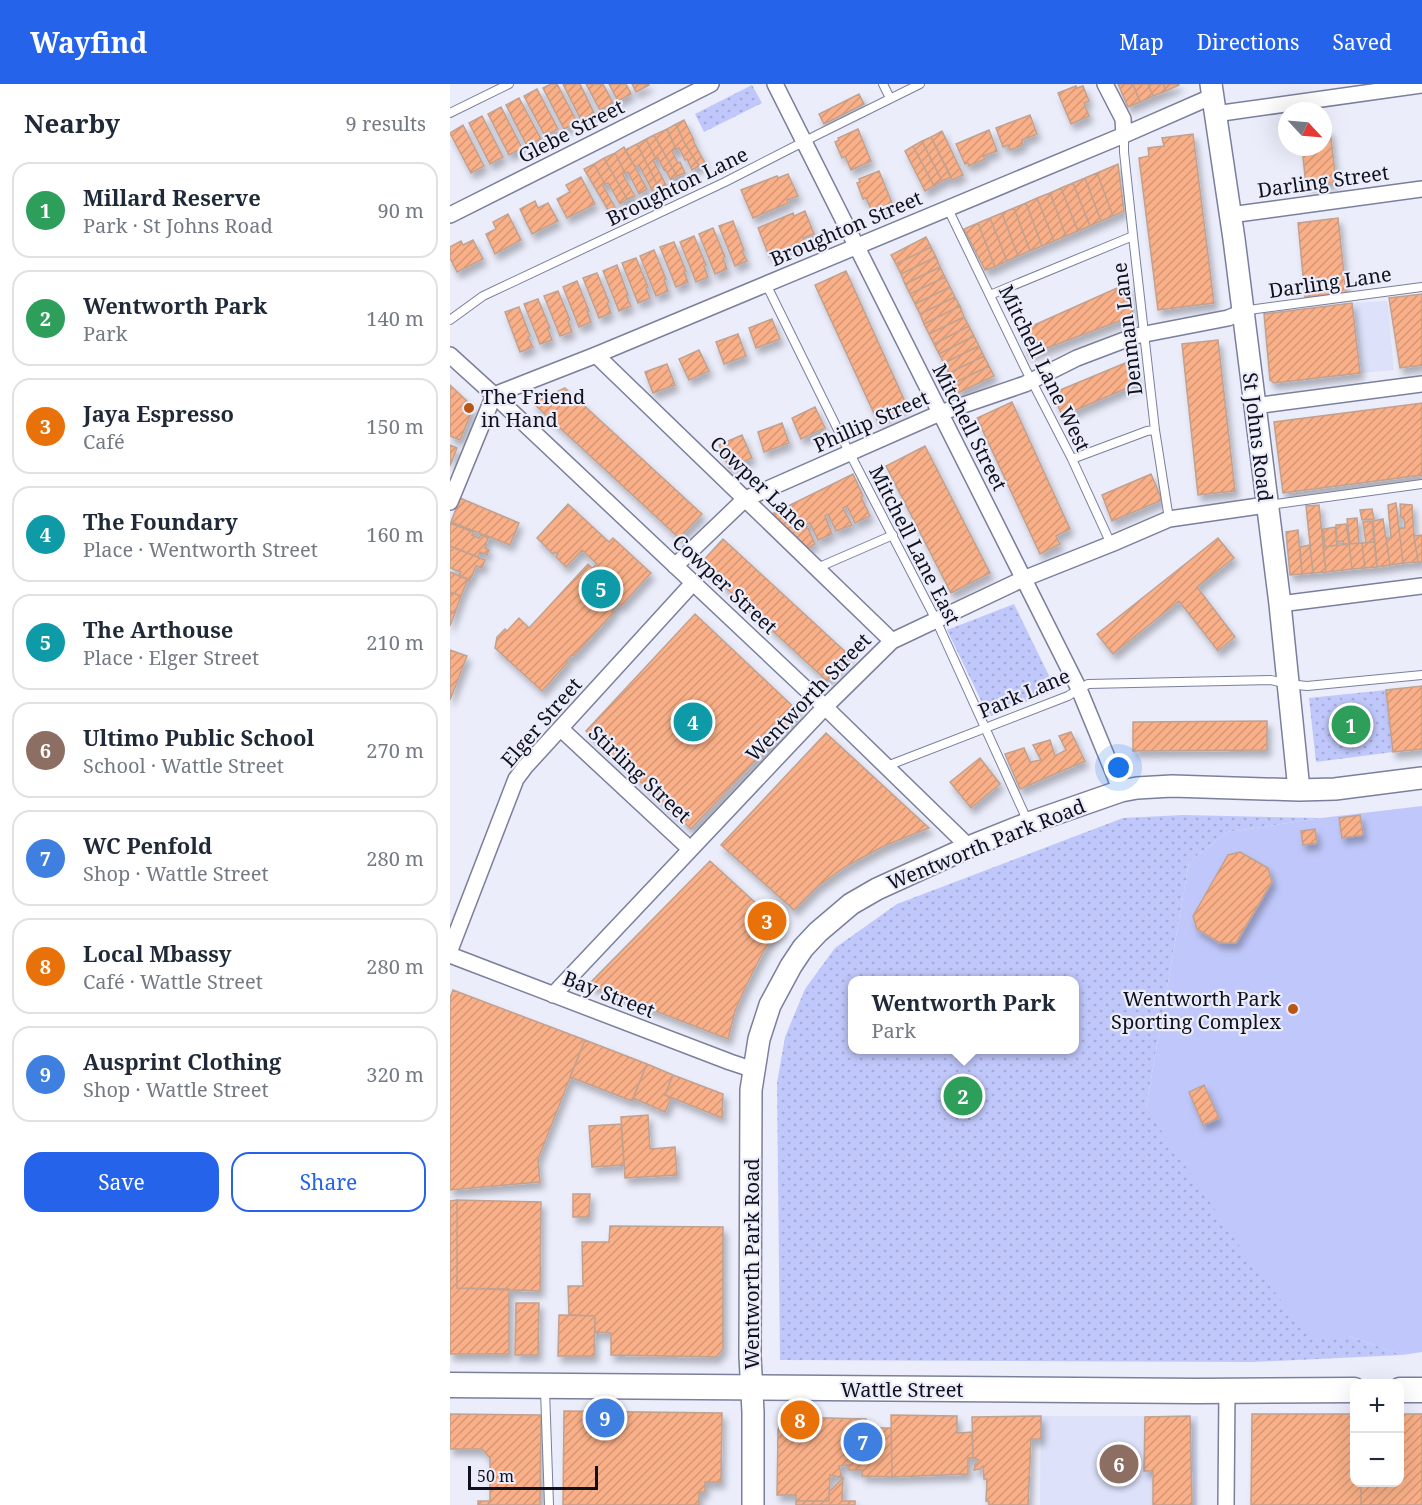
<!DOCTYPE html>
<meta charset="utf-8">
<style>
body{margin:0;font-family:"Noto Serif",serif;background:#f6f6f7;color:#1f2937}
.controls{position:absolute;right:18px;bottom:18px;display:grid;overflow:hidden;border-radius:12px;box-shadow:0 6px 24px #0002}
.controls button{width:54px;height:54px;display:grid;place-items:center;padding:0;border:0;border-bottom:2px solid #e0e1e3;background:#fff;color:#1f2937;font:30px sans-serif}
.compass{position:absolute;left:828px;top:18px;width:54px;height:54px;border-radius:50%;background:#fff;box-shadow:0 6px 24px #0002;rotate:116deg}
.scale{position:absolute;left:18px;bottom:15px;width:130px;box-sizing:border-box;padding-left:6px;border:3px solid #10111c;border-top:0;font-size:16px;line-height:21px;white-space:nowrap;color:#10111c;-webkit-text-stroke:4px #ebedfb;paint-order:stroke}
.you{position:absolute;left:669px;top:684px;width:21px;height:21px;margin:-15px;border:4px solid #fff;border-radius:50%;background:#1a73e8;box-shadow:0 0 0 9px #1a73e833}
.badge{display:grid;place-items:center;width:39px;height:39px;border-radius:50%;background:#2563eb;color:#fff;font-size:20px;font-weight:700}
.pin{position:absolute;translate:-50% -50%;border:3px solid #fff;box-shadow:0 2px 6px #0006}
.popup{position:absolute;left:398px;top:892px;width:231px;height:78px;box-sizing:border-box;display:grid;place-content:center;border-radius:12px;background:#fff;filter:drop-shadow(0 2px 4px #0005);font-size:20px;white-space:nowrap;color:#747a83}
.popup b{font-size:22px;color:#1f2937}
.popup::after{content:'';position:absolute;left:50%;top:100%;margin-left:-12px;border:12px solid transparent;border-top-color:#fff}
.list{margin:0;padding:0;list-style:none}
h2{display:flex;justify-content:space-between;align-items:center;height:78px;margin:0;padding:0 24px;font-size:26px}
h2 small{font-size:20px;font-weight:400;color:#747a83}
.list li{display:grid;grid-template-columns:39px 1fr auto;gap:18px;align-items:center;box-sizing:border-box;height:96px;margin:0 12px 12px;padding:0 12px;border:2px solid #e0e1e3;border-radius:18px}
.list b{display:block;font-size:22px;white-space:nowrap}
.list p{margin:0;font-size:20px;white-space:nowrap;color:#747a83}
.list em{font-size:20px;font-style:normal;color:#747a83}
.actions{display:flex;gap:12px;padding:18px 24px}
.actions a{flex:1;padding:14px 0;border:2px solid #2563eb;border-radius:18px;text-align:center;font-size:21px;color:#2563eb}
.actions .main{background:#2563eb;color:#fff}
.map{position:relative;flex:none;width:972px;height:1421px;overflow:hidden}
header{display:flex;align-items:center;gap:36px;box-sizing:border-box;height:84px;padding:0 30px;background:#2563eb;color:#fff}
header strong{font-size:28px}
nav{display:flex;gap:33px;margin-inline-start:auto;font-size:21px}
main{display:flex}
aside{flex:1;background:#fff}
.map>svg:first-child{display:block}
.built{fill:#dde1f9}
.park{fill:url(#park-dots);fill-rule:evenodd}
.pitch{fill:#c0c8fb}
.building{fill:url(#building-hatch);stroke:#c1a190;stroke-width:1.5;filter:url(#shadow)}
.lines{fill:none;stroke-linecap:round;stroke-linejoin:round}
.lane-casing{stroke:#7a7f9c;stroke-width:10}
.street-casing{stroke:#7a7f9c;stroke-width:18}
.secondary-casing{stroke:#7a7f9c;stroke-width:24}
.primary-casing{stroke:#7a7f9c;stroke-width:27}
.lane{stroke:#fff;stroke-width:8}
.street{stroke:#fff;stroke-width:15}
.secondary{stroke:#fff;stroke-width:21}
.primary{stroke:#fff;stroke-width:24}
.poi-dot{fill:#b85715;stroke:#ebedfb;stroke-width:2}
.labels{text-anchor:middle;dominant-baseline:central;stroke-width:4.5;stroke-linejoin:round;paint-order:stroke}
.street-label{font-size:20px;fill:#10111c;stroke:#ebedfb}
.poi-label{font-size:20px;fill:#10111c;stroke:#ebedfb;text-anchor:start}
</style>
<header>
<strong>Wayfind</strong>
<nav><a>Map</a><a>Directions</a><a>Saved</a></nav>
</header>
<main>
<aside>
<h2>Nearby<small>9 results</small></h2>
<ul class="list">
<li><span class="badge" style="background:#2e9e5b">1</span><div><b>Millard Reserve</b><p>Park · St Johns Road</p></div><em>90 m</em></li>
<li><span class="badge" style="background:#2e9e5b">2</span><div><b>Wentworth Park</b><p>Park</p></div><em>140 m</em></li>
<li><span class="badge" style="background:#e8710a">3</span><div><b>Jaya Espresso</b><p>Café</p></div><em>150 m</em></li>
<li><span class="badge" style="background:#0f9aa8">4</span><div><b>The Foundary</b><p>Place · Wentworth Street</p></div><em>160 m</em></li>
<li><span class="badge" style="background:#0f9aa8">5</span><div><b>The Arthouse</b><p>Place · Elger Street</p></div><em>210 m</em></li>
<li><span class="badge" style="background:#8d6e63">6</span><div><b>Ultimo Public School</b><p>School · Wattle Street</p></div><em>270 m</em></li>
<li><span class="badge" style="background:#3f7fe0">7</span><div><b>WC Penfold</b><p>Shop · Wattle Street</p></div><em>280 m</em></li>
<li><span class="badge" style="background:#e8710a">8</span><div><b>Local Mbassy</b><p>Café · Wattle Street</p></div><em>280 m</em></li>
<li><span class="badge" style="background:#3f7fe0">9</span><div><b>Ausprint Clothing</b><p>Shop · Wattle Street</p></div><em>320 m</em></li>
</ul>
<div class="actions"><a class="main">Save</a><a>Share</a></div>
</aside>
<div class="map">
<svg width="972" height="1421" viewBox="0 0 972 1421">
<defs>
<pattern id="park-dots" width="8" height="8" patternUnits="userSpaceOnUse" patternTransform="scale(1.5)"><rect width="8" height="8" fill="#c0c8fb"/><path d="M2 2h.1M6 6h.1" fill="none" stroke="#a4abd7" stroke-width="1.8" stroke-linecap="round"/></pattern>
<pattern id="building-hatch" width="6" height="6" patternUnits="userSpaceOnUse" patternTransform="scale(1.5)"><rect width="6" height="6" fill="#f9af87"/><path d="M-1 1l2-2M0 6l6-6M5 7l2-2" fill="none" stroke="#d49674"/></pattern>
<filter id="shadow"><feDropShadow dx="3.5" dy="6" stdDeviation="3" flood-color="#0004"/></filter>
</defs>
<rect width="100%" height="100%" fill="#ebedfb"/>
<path class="built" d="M937,217L944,286L910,289L902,219Z
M591,1332H748L747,1421H590Z"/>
<path class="park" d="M302,1L312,19L254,48L245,30Z
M564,520L606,606L539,633L497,546Z
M936,606L943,668L866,678L859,614Z
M733,731L871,734L778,748L739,778L696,1024L899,1252L952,1271L803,1278L330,1276L327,999L335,953L355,905L385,864L447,820L673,734ZM402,896H624V966H402Z"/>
<path class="pitch" d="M972,722V1268L952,1271L899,1252L864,1256L803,1182L696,1024L739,778L778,748L871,734Z"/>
<path class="building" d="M101,0H107L127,38L114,45L93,4Z
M113,0H130L144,29L131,36Z
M136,0H153L163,19L150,26Z
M159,0H176L181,10L168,17Z
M182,0H199V1L186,8Z
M668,0H683L690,18L678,23Z
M683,0H698L703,12L690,18Z
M698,0H713L716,7L703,12Z
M713,0H728L729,1L716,7Z
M626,2L627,4L633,2L639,17L634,19L639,32L621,40L608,9Z
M87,5L108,45L95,52L74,12Z
M409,10L414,20L374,40L369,30Z
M69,14L91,55L77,62L56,21Z
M51,23L72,64L59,71L38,30Z
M580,31L587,50L572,56L573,61L560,66L558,61L553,63L546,44Z
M32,32L53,73L40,80L19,39Z
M234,36L244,56L243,57L255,79L249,82L235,60L226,40Z
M226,40L235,60L249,82L242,86L237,75L235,76L229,64L226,65L217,45Z
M13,41L34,82L21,89L0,49Z
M217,45L226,65L222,67L228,79L230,78L235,89L227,92L204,51Z
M408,45L421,77L401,86L395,72L392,74L385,58L389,56L388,54Z
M539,46L547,67L533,72L535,75L519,82L518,79L515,80L506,60Z
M880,46L886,98L856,102L852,63H873V47Z
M492,47L513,91L502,96L481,53Z
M743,50L764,219L708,226L689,74L699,72L698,64L714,62L712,54Z
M204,51L227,92L221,96L215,85L214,86L208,74L206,75L196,55Z
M481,53L501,93L492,97L472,57Z
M196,55L206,75L203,76L216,101L209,104L187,60Z
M472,57L492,97L484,102L463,62Z
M187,60L209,104L203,108L189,81L185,83L175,66Z
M463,62L484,102L475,107L455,67Z
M174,63L197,105L189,110L178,88L175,89L165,69Z
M165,69L175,89L173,91L185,112L177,115L154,74Z
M154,74L177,115L170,120L158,99L155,100L144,80Z
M144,80L155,100L153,102L165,123L158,126L134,85Z
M668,80L674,127L663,132L647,89Z
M429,87L442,119L422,127L416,114L413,115L407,99L410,98L409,95Z
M647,89L663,132L651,137L635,94Z
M338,90L348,112L337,116L338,119L303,134L291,106L327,92L328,94Z
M131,93L145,120L117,134L107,115L120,108L116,101Z
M635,94L651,137L640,142L623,99Z
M623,99L640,142L628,147L611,104Z
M611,104L628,147L616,152L600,109Z
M600,109L616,152L604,157L587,114Z
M587,114L604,157L592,162L576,119Z
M85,117L88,124L98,119L108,137L82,150L70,125Z
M576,119L592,162L580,167L564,124Z
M564,124L580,167L568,172L552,129Z
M355,127L364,150L353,154L354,157L319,172L308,144L343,129L344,132Z
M552,129L568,172L557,177L540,134Z
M58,130L71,156L45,170L36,150L46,145L43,138Z
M540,134L557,177L545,183L528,139Z
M888,134L896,209L855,213L848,139Z
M283,137L294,166L292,167L297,177L285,182L269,142Z
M528,139L545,183L535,186L514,145Z
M263,144L275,173L273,174L277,185L265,190L249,150Z
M244,152L256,181L254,182L258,193L246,198L230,158Z
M476,153L481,163L446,180L441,171Z
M23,156L33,175L7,188L0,174V163L11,157L13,161Z
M224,158L236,187H234L238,198L226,203L210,163Z
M481,163L486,173L451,190L446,180Z
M204,166L216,195L214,196L218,207L206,212L190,172Z
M486,173L490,183L455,200L451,190Z
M186,174L198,203L196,204L200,214L188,219L172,179Z
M167,181L178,211H176L181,222L169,227L153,187Z
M490,183L495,193L460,210L455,200Z
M396,187L457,322L427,336L365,201Z
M147,189L159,218L157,219L161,229L149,234L133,194Z
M495,193L500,203L465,220L460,210Z
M127,197L139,227H137L141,238L129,243L113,203Z
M678,199L683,232L578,271L571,247Z
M500,203L505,213L470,230L465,220Z
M108,207L120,236L118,237L122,248L110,252L94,212Z
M972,210V281L950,284L939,214Z
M505,213L510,222L474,240L470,230Z
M88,215L100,244L98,245L102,256L90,260L74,220Z
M902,219L910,289L824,299L820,296L814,230Z
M510,222L514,233L479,250L474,240Z
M69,223L80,252L78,253L83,263L70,268L55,228Z
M514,233L519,242L484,260L479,250Z
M322,235L330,255L306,264L299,244Z
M519,242L524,252L489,270L484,260Z
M288,250L296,272L274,280L266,258Z
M524,252L529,262L494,279L489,270Z
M768,256L785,407L748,411L732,260Z
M529,262L534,272L499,289L494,279Z
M249,266L259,287L239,296L229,275Z
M534,272L539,282L504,299L499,289Z
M680,277L689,299L612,332L603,309Z
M217,280L225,301L203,309L195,288Z
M539,282L544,292L508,309L504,299Z
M0,301L20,320L22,327L10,356L0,352Z
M115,304L252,430L229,454L83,319Z
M562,318L620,445L606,452L610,460L590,470L527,334Z
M972,319V391L833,409L824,338Z
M365,323L375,344L351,355L342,334Z
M332,339L339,359L314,368L308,348Z
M292,351L302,374L279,384L269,361Z
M0,361L7,364L0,382Z
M475,362L540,489L501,509L436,382Z
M403,390L413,412L411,413L420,432L405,439L397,422L393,424L402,441L386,447L378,430L375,432L382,450L368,456L360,439L356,440L365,460L358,464L322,430Z
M701,390L712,416L662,437L652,411Z
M10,414L69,439L60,461L1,438Z
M946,419L953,479L940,481L936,454H941L938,421Z
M118,420L159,458L163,454L201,489L171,522L169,520L162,528L163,529L124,572L122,571L116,577L118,578L92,607L45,564L47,553L55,545L57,547L69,534L79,544L138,480L142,484L147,480L132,466L116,483L106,473L108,470L105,468L103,470L87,454Z
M950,420L962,421L964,452L968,478L953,479L949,444H955L954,434H951Z
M869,421L876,488L863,489L856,422Z
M922,425L924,435L912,436L910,426Z
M907,434L909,459L900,460L897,435Z
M933,435L940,481L927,483L923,437Z
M922,437L924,458L916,459L913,438Z
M0,439L23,448L22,451L29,454L31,451L38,454L35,464L39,466L37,471L30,468L28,473L0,462Z
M896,440L899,460H893V457L887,458L886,441Z
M885,443L887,461L875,463L873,445Z
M848,446L852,490L840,491L836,448Z
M972,451V478H968L964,452Z
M768,454L784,474L747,503L785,553L768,567L729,517L663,570L647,550Z
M273,455L400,572L377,597L250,480Z
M924,458L927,483L915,484L912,459Z
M912,459L915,484L902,485L899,460Z
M899,460L902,485L876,488L873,463Z
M860,461L863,489L852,490L850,463Z
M0,462L35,476L32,484L26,482L20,496L9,492L11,488L0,484Z
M0,488L18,495L11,512L0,508Z
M0,508L11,512L5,529L0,527Z
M0,527L5,529L0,542Z
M245,530L350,629L241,745L136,647Z
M0,566L17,572L0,616Z
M972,602V665L943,668L936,606Z
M817,637V666L683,667V638Z
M621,648L635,677L570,705L555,670L574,664L580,678L591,676L583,661L600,656L605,672L616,666L609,652Z
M376,649L479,744L434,762L395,783L367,803L344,826L271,761Z
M530,674L550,700L521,724L500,698Z
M910,731L913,751L892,754L889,734Z
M865,745L867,759L853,761L851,747Z
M790,768L818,784L822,798L786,859H770L747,845L743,832L778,771Z
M260,777L332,843L323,853L312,870L296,902L285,927L278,955L138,901Z
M3,906L135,956L88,1075L90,1098L0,1106V914Z
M135,956L197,980L182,1017L120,993Z
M197,980L223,991L215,1011L221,1014L215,1028L183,1014Z
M223,991L273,1010L272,1034L215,1011Z
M754,1001L769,1034L753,1041L739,1008Z
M198,1031L200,1065L225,1063L227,1091L175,1094L171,1033Z
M171,1040L174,1081L142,1083L139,1042Z
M123,1110H140L139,1133H123Z
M7,1116V1204L59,1205V1270H0V1117Z
M7,1116L91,1118L90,1207L7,1204Z
M160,1142L273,1143V1265L266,1273L161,1271V1249L145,1248V1232L119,1231L118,1202H133L132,1158H159Z
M66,1219H89L88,1271H65Z
M109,1231L145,1232L144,1272H108Z
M114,1327L272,1329L271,1398H255V1408H249V1421H113Z
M0,1330L91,1331L90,1421H28V1417H40V1374L32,1365H0Z
M802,1330H904V1398H911V1421H801Z
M950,1330H972V1421H911V1398H950Z
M441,1331L507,1332V1349L522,1348L523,1374H518V1390L442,1393Z
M591,1332V1355H581L578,1421H539V1418L536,1417L537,1395H534L533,1382L530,1385L524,1386L525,1380L529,1376L523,1374L522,1333Z
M740,1332L742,1421H703V1387H694L695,1333Z
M340,1333L416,1335V1344H441L442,1393L412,1392V1386H399V1381L389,1382L392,1394L380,1391L379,1417H346V1411H327L328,1346L330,1341L333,1337Z
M393,1394L392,1417H405V1421H346V1417H379V1408Z"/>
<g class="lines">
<defs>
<path id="lane" d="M433,0L440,14
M0,29L59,0
M674,51V68L683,152L705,346L719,435
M498,125L576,286L622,375L661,460
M316,200L396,362L486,536L578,738
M540,211L683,152
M795,227L806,225L972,203
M0,236L33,212L275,98L365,52L470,0
M622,375L697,347L705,346
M819,421L972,400
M367,484L443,451
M437,682L618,612L638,600L821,596L838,600L857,602L972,591
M95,1306L99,1421"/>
<path id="street" d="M325,0L629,605L671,707
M655,0L673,35L674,51
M765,30L972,1
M0,131L261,0
M780,131L972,105
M0,271L44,311L375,623L519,763
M146,271L442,557
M804,322L972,300
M0,418L44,311L146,271L674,51L763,12
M225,482L295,415L490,329L575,300L627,274L685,252L778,234L793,228
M830,520L972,502
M111,645L240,765
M0,866L66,695L75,683L243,499
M0,871L280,978L304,986
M103,911L375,623L442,557L573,495L661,460L719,435L816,421
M776,1421L777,1306"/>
<path id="secondary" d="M761,0L784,155L830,520L849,706
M303,1421V1328L300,1272L301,1006L309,955L320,921L341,882L353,864L368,848L401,820L427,805L519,763L579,739L671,707L687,704L722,702L849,706L885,705L972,694"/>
<path id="primary" d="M0,1301L747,1307L904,1306
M950,1306H972"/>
</defs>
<use href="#lane" class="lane-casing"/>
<use href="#street" class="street-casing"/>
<use href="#secondary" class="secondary-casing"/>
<use href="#primary" class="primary-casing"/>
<use href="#lane" class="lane"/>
<use href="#street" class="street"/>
<use href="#secondary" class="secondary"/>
<use href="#primary" class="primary"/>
</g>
<g class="poi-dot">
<circle cx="19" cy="324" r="6"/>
<circle cx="843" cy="925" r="6"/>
</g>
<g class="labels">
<g class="street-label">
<text transform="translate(121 47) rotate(-27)">Glebe Street</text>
<text transform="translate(873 97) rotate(-8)">Darling Street</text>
<text transform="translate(227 102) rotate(-26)">Broughton Lane</text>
<text transform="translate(396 144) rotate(-23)">Broughton Street</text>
<text transform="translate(880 198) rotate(-8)">Darling Lane</text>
<text transform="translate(677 245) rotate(-97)">Denman Lane</text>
<text transform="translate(595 284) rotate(64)">Mitchell Lane West</text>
<text transform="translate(421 337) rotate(-24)">Phillip Street</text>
<text transform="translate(520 343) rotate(63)">Mitchell Street</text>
<text transform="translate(808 353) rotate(83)">St Johns Road</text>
<text transform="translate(309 399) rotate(44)">Cowper Lane</text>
<text transform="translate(465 461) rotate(63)">Mitchell Lane East</text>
<text transform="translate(275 500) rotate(43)">Cowper Street</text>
<text transform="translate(574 609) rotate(-23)">Park Lane</text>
<text transform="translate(358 613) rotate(-46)">Wentworth Street</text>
<text transform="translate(91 638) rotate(-49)">Elger Street</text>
<text transform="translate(190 690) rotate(43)">Stirling Street</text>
<text transform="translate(536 760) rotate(-22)">Wentworth Park Road</text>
<text transform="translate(159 910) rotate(21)">Bay Street</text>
<text transform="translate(301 1180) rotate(-90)">Wentworth Park Road</text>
<text x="452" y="1305">Wattle Street</text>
</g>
<g class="poi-label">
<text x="31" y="312">The Friend<tspan x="31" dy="23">in Hand</tspan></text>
<text x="831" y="914" text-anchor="end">Wentworth Park<tspan x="831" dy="23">Sporting Complex</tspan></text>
</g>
</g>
</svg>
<div class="controls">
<button>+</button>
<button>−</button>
</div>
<svg class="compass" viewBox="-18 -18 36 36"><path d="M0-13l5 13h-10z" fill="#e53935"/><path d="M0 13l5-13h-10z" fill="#747a83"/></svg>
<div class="scale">50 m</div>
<div class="you"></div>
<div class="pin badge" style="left:901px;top:641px;background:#2e9e5b">1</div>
<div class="pin badge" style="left:513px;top:1012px;background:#2e9e5b">2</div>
<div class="popup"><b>Wentworth Park</b>Park</div>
<div class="pin badge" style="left:317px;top:837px;background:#e8710a">3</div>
<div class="pin badge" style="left:243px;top:638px;background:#0f9aa8">4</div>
<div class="pin badge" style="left:151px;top:505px;background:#0f9aa8">5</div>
<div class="pin badge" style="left:669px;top:1380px;background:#8d6e63">6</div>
<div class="pin badge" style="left:413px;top:1358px;background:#3f7fe0">7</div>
<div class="pin badge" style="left:350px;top:1336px;background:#e8710a">8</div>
<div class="pin badge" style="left:155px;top:1334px;background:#3f7fe0">9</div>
</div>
</main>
